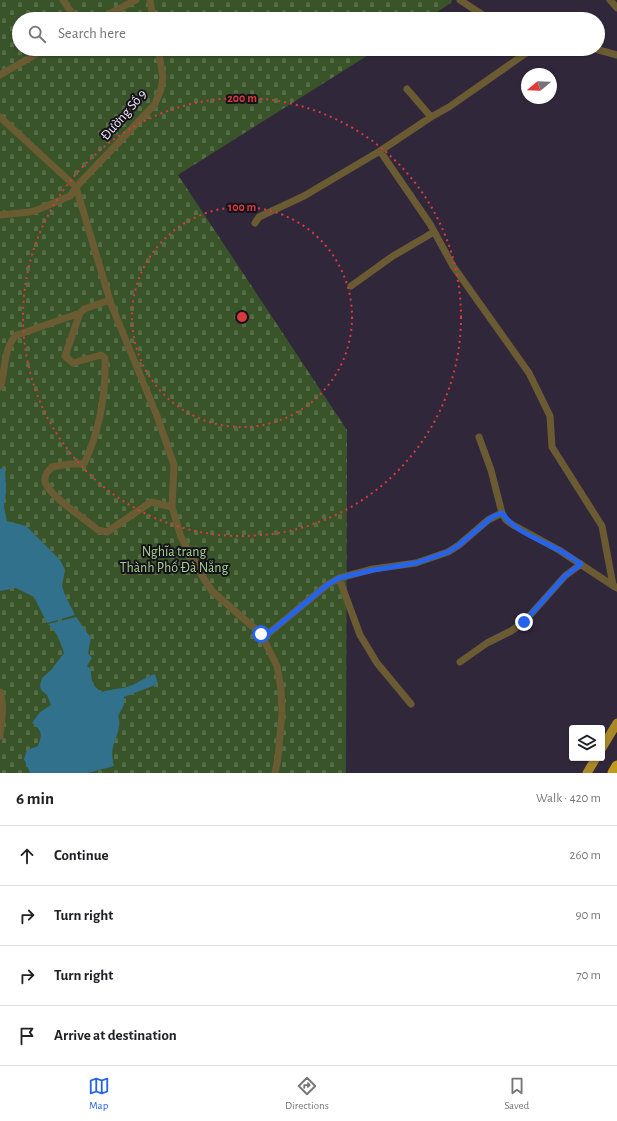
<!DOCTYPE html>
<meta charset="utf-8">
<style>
body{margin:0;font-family:"Alegreya Sans",sans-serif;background:#f6f6f6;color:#202124}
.controls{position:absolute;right:12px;bottom:12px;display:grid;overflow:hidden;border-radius:4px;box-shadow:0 1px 3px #0004}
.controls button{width:36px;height:36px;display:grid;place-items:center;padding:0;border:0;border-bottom:1px solid #e0e0e0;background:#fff;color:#202124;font:20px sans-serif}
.compass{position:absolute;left:521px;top:68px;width:36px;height:36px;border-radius:50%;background:#fff;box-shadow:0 1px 3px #0004;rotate:251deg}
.stop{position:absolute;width:12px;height:12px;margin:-9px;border:3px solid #2563eb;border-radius:50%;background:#fff}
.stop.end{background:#2563eb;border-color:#fff;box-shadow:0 1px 4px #0008}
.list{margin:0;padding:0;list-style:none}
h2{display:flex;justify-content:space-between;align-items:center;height:52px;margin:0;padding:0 16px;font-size:17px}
h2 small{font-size:13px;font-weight:400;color:#757577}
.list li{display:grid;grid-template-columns:26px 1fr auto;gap:12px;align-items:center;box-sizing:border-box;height:60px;padding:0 16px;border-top:1px solid #e0e0e0}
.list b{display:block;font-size:15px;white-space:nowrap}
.list em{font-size:13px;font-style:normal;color:#757577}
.icon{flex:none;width:22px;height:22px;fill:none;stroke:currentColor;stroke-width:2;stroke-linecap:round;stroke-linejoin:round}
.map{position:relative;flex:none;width:617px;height:773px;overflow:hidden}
.search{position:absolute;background:#fff;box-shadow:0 1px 3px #0004;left:12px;right:12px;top:12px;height:44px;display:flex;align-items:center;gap:10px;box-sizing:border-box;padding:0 14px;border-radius:22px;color:#757577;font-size:15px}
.sheet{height:292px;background:#fff}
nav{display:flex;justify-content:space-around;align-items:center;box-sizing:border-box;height:56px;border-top:1px solid #e0e0e0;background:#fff;font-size:11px;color:#757577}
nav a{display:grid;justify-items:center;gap:2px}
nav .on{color:#2563eb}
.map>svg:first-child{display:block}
.cemetery{fill:url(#cemetery-stones)}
.water{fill:#31718c}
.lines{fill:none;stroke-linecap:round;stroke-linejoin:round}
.minor{stroke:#6a5b32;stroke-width:7}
.major{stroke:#a88827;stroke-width:9}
.highway{stroke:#c19a1a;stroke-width:11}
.route{stroke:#2563eb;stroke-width:5}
.ring{fill:none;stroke:#d83b3d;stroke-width:2;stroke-dasharray:2 4}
.labels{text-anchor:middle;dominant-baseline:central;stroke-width:4;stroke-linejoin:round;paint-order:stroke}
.street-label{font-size:14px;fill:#efe9f6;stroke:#16121b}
.park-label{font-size:14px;fill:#a3d28b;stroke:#16121b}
.centre{fill:#d83b3d;stroke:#16121b;stroke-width:2}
.ring-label{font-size:12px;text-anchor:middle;font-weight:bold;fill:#d83b3d;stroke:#16121b;stroke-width:4;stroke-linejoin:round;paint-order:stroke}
</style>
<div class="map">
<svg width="617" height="773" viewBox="0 0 617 773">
<defs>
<pattern id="cemetery-stones" width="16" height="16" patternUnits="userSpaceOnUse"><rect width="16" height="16" fill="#385428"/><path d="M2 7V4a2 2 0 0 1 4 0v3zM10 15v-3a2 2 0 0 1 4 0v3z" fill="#556d48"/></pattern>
</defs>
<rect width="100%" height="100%" fill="#31273b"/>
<path class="cemetery" d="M0,0H452L451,3L426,19H19V49H378L178,175L347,430L346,773H0Z"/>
<path class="water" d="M5,467L6,492L4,507L7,521L26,526L60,560L65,570L62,586L65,595L75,615L47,623L34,597L16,588L0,591V469Z
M76,617L91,638L88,653L92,658L87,666L91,669C91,681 92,686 102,692C111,689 118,689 127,687C137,684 145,677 155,674L158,684L124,697V705L118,716C122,726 116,736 113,747C111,754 113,760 114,766L88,773H30L24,759L27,750L38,746C42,735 43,731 32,723L40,712L51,705L47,695L41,690L40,685L42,678L51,670L64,653C60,641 57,632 48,624Z"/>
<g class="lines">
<path class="minor" d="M63,0L76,19
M150,0L153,19
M460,0L483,15L492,19
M610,0L617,8
M99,19L136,0
M595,49L617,55
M0,75L45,49
M407,89L431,117
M0,117L76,187L111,304L157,416L174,465L172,507L181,537L204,579L212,591L261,634L277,666L281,689L282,713L278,758L275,773
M380,151L430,224L453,266L529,373L550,416L552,447L602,526L613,585L617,588
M0,215L30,212L37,210L70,196L76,187L155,104L161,89L163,77L158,49
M255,223L259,217L304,196L380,151L431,117L449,107L532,49
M351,286L393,256L434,232
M80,313L65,356L73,363L101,355L105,358C106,394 99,432 84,464H69L52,467C48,471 44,475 45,481C46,493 83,518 93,526L98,530L107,532L151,502L172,507
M0,387L2,381C5,367 5,344 17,335L80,313L84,309L110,300
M479,437L491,470L502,513L506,520L513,525L559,550L615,587
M339,578L360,635L377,663L411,704
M263,638L327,585L339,578L373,569L416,563L448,552L459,545L488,520L502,513
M460,662L487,643L511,631L524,622L565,576L581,564
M0,692C5,706 1,723 0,736"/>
<path class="major" d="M602,748L617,723
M587,773L596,758"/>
<path class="highway" d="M613,773L617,766"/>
</g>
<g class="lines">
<path class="route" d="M261,634L263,638L327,585L339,578L373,570L416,563L448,552L459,545L492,517L502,513C514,531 538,539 557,549C565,553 573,559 581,564L565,576L524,622"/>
</g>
<g class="ring">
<circle cx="242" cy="317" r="110"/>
<circle cx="242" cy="317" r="219"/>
</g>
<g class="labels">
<g class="street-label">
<text transform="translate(124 115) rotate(-49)">Đường Số 9</text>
</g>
<g class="park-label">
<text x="174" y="552">Nghĩa trang<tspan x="174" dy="16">Thành Phố Đà Nẵng</tspan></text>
</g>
</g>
<circle cx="242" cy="317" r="6" class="centre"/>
<g class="ring-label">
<text x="242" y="102">200 m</text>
<text x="242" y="211">100 m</text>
</g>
</svg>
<div class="controls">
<button><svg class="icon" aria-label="layers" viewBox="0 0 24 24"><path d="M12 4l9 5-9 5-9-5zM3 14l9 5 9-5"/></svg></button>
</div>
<svg class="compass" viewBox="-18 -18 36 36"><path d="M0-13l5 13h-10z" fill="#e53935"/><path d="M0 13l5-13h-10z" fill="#757577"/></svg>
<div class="stop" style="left:261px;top:634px"></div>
<div class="stop end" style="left:524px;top:622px"></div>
<div class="search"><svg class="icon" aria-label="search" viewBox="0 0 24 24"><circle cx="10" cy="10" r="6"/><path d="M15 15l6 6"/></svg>Search here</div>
</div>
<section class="sheet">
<h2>6 min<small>Walk · 420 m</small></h2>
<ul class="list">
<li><svg class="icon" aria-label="ahead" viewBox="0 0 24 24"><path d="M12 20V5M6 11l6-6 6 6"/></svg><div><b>Continue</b></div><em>260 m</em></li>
<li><svg class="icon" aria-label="right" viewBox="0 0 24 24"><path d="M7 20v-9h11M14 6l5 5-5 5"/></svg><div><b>Turn right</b></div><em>90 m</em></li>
<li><svg class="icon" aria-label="right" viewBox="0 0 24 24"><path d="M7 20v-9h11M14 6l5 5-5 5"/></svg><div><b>Turn right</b></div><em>70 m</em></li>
<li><svg class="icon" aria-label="arrive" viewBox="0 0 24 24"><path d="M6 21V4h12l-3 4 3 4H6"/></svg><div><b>Arrive at destination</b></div></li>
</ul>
</section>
<nav>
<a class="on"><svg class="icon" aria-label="map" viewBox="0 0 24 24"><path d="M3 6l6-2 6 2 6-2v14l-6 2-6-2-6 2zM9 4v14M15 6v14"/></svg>Map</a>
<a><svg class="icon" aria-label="directions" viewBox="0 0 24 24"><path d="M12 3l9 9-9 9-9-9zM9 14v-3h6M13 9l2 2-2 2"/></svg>Directions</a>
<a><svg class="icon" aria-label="saved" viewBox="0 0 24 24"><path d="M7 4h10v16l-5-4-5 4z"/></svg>Saved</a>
</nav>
